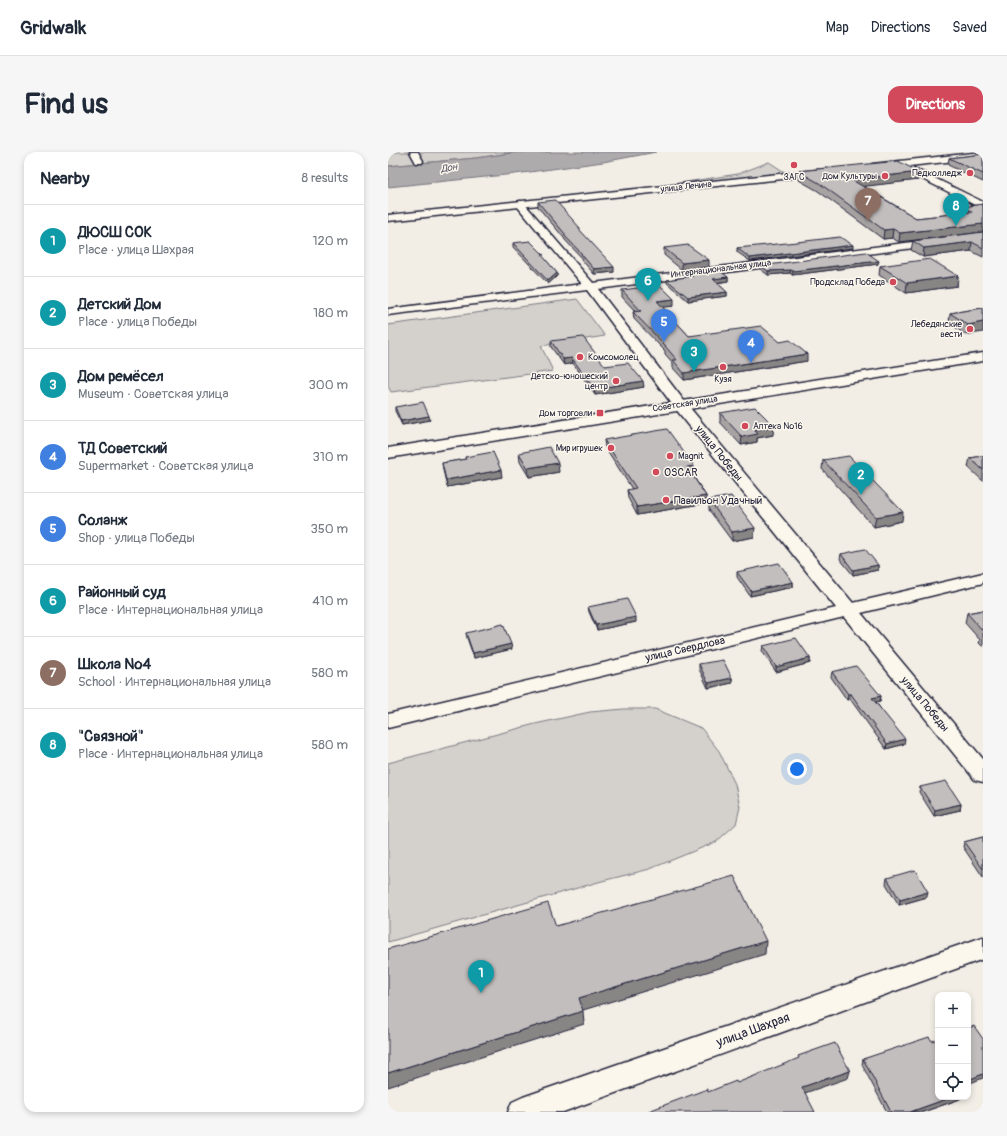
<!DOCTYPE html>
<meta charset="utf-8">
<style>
body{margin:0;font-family:Pangolin,sans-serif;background:#f6f6f7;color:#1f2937}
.controls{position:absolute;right:12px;bottom:12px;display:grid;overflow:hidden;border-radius:8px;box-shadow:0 2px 6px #0003}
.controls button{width:36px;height:36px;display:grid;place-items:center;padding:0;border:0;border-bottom:1px solid #e0e1e3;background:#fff;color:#1f2937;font:20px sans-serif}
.you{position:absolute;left:409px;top:617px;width:14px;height:14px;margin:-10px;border:3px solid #fff;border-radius:50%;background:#1a73e8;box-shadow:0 0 0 6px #1a73e833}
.badge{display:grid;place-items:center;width:26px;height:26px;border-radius:50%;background:#d1495b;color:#fff;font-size:13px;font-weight:700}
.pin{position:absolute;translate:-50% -33px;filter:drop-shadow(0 1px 2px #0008)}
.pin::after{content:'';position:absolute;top:21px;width:14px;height:12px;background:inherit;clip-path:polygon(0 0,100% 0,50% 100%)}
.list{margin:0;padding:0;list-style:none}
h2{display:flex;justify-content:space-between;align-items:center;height:52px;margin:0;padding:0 16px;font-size:17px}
h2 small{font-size:13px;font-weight:400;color:#747a83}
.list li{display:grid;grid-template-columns:26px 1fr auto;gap:12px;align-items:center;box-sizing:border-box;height:72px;padding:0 16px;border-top:1px solid #e0e1e3}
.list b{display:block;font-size:15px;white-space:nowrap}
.list p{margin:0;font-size:13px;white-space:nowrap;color:#747a83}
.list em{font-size:13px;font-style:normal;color:#747a83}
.icon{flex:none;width:22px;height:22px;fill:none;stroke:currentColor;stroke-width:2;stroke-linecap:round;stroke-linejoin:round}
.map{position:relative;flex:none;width:595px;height:960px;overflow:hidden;border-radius:12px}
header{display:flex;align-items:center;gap:24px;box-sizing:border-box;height:56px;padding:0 20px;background:#fff;border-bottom:1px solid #e0e1e3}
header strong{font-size:19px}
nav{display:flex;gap:22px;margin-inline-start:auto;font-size:14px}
.intro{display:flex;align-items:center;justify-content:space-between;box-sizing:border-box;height:96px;padding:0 24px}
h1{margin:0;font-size:28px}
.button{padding:10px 18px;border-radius:12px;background:#d1495b;color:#fff;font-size:14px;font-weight:700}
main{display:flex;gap:24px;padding:0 24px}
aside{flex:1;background:#fff;border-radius:12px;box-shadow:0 2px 6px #0003}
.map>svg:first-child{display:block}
.green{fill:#d4d1cc;stroke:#7b7a84}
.water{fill:#aeabad;stroke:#76747f}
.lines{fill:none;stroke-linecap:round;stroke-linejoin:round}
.minor-casing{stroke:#22223b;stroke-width:3}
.major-casing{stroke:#22223b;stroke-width:3}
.minor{fill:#fbf7ec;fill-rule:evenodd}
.major{fill:#fbf7ec;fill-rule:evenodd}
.wall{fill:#a7a3a3;stroke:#22223b}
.shaded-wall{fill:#888585;stroke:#22223b}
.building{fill:#c2bebe;stroke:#22223b}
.poi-dot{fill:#d1495b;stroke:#fbf7ec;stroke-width:1.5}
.labels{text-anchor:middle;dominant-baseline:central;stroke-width:3;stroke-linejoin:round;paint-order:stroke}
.far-poi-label{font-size:9px;fill:#22223b;stroke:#fbf7ec;text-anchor:end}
.far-street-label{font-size:9px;fill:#22223b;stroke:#fbf7ec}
.far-water-label{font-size:10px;font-style:italic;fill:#535263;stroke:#fbf7ec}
.street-label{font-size:11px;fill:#22223b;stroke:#fbf7ec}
.poi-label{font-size:11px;fill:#22223b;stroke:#fbf7ec;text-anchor:start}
.near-street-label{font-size:13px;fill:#22223b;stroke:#fbf7ec}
</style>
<header>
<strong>Gridwalk</strong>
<nav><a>Map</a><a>Directions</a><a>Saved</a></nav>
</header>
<div class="intro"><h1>Find us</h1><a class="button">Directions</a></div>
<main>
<aside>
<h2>Nearby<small>8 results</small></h2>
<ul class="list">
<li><span class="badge" style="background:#0f9aa8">1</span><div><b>ДЮСШ СОК</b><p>Place · улица Шахрая</p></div><em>120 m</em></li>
<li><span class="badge" style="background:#0f9aa8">2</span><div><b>Детский Дом</b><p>Place · улица Победы</p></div><em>180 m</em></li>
<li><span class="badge" style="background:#0f9aa8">3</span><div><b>Дом ремёсел</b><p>Museum · Советская улица</p></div><em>300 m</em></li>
<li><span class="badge" style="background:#3f7fe0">4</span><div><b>ТД Советский</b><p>Supermarket · Советская улица</p></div><em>310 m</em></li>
<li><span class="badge" style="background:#3f7fe0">5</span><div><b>Соланж</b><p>Shop · улица Победы</p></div><em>350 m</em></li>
<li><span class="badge" style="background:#0f9aa8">6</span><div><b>Районный суд</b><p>Place · Интернациональная улица</p></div><em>410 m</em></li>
<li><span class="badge" style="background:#8d6e63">7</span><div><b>Школа №4</b><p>School · Интернациональная улица</p></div><em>580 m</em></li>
<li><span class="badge" style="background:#0f9aa8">8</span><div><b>&quot;Связной&quot;</b><p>Place · Интернациональная улица</p></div><em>580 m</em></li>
</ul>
</aside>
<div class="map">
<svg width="595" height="960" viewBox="0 0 595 960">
<rect width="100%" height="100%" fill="#f2eee5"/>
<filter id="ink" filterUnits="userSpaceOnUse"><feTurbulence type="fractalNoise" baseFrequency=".025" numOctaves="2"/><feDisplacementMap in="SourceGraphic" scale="8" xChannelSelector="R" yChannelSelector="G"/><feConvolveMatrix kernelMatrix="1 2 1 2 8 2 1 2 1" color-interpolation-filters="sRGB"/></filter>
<g filter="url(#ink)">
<path class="green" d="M0,0H130L88,6L0,14Z
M381,10L398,21L278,33L350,22Z
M189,147L217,184L153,194L165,219L3,240L0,234V173Z
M236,557H267L313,576L331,599L347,632L352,655L348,672L328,690L262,717L214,729L0,790V611L147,572L202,560Z"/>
<path class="water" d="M130,0H268L215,10L127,22L0,35V14L88,6Z"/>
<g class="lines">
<defs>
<path id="minor" d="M22,0H30L35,9L34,11H28Z
M508,10H514L595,50V57L508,14L507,12Z
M132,49L135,50L205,131L595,81V87L210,137L297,250L465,451L595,421V431L473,461L595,607V630L587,628L456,465L0,576V562L448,456L287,256L199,138L0,163V157L194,132L129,54L127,52Z
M595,785V807L175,960H120L124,950L135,945Z"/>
<path id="major" d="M595,0V6L484,18L479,15L484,12Z
M438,17L441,18L443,20L441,22L0,69V63Z
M595,201V209L0,306V296Z"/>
</defs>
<use href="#minor" class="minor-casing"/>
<use href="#major" class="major-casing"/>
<use href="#minor" class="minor"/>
<use href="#major" class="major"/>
</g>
<path class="wall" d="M595,2V30L560,13L561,6Z
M410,19L530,28L475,34L528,66L574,61L575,55L595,52V105L583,99L535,105L523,98L525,89L588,81L511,90L504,86L495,87L430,39L409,27Z
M150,50L192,76V79L226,120L206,122L193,107V105L177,88L176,86L150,55Z
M125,91L156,106L169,121V124L160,132L125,95Z
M276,96L321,115L294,118L276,103Z
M349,96H465L362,109L349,100Z
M490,112L404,123L402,121L380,123L372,117V114Z
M492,114L570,124L569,134L518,141L491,123Z
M303,123L340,125V129L329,131L339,140V144L300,149L279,131V128L303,124Z
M234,138L286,154L274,155L301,184L392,190L419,209L296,228L285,216V211L277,202V199L246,167L245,160H248L234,145Z
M595,156L578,183L561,171L562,161Z
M163,189L217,214L256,235L207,243L185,211L176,213L163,195Z
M7,255L42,268L14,273L7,259Z
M332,261L385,283L369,286V290L353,293L332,270Z
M216,288L306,321L304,322L318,344V351L249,363L240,346L239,338L244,337L217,295Z
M131,301L171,320L141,325L132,310Z
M595,304V329L580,315L582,306Z
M77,305L114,325L59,335L55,318L54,311L78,307Z
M435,308L514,369L486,375L434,317Z
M321,348L366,385L344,389L321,358Z
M453,402L490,413V418L465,423L452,407Z
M349,420L405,430V435L362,444L349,425Z
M200,455L248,470L209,478L201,460Z
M595,458V495L591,491L592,488L577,471L579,461Z
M78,481L124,497L86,506L79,486Z
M375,494L422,506V511L388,520L374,499Z
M311,512L344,526V531L320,536L311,517Z
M444,520L493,544L492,549L488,550L516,592L498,597L462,547L459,548L443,525Z
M532,635L573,652L572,658L546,664L531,640Z
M595,685V725L575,695L576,690Z
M499,726L539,745L511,753L498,732Z
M544,889L572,947L535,960H499L474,913L475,907Z"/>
<path class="shaded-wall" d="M531,20L530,28L463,36L464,28Z
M595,72V80L511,90L512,81Z
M505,77L504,86L495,87L496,78Z
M584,90L583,99L535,105L536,96Z
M465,93V96L362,109V106Z
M321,108V115L294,118V111Z
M491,109L490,112L404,123L405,119Z
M226,115V120L206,122V117Z
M403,118L402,121L380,123V119Z
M169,121V124L160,132V129Z
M570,124L569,134L518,141L519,131Z
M340,125V129L325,131V127Z
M339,140V144L300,149V145Z
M286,147V154L269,156V149Z
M595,170V180L578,183L580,173Z
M419,202V209L296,228V221Z
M184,206L185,211L176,213L175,207Z
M255,229L256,235L207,243L206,237Z
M41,264L42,268L14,273L13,269Z
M386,274L385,283L369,286V290L353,293L354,285L366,278Z
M170,311L171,320L141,325L140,316Z
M306,314V321L299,323V315Z
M113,318L114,325L59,335L58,328Z
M318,344V351L249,363V355Z
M515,360L514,369L486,375L488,365Z
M367,376L366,385L344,389V380Z
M490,413V418L465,423V418Z
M405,430V435L362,444L363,439Z
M248,465V470L209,478L208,473Z
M123,492L124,497L86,506L85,501Z
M422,506V511L388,520V515Z
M344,526V531L320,536V531Z
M460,542H463L462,547L459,548Z
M493,544L492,549L484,551V546Z
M517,587L516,592L498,597L499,592Z
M573,652L572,658L546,664L547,658Z
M540,740L539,745L511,753L512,748Z
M378,789L377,802L192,859L191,846Z
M195,859L196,872L0,935V921Z
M462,919L460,926L414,942V935Z
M595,922V926L580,932V928Z
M564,945H573L572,947L535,960H522Z"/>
<path class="building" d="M595,2V22L561,6Z
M510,9L531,20L464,28L528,66L584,60L575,55L595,52V72L512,81L505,77L496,78L431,31L410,19Z
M167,48L192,76H190L226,115L206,117L193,102H194L176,83H178L150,50Z
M595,80V96L584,90L536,96L525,89Z
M452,85L465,93L362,106L349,96L409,90Z
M142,89L156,103H154L169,121L160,129L125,91Z
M300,93L321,108L294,111L276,96Z
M478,100L491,109L405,119L403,118L380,119L372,114Z
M542,107L570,124L519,131L492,114Z
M332,119L340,125L325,127L339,140L300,145L279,128L305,124L303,123Z
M272,133L286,147L269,149L301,184L373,174L392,190L402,188L419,202L296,221L285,208H289L277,194H278L245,160L253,159L234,138Z
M595,156V170L580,173L562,161Z
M195,185L217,214L240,211L255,229L206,237L184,206L175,207L163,189Z
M35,250L41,264L13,269L7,255Z
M367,255L386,274L366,278L370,282L354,285L332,261Z
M279,277L306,314L299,315L318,344L249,355L239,338L248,336L216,288Z
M161,295L170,311L140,316L131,301Z
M105,300L113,318L58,328L54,311L78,307L77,305Z
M461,304L515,360L488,365L435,308Z
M595,304V318L582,306Z
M343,344L367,376L344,380L321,348Z
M477,397L490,413L465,418L453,402Z
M391,411L405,430L363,439L349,420Z
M239,447L248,465L208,473L200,455Z
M595,458V479L579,461Z
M115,472L123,492L85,501L78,481Z
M408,486L422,506L388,515L375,494Z
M335,508L344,526L320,531L311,512Z
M468,514L493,544L484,546L517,587L499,592L463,542H460L444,520Z
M558,629L573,652L547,658L532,635Z
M595,685V717L576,690Z
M527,718L540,740L512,748L499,726Z
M346,724L378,789L191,846L195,859L0,921V797L160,751L168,774Z
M586,874L595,887V922L580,928V876Z
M541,885L544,889L550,887V945H564L522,960H503L475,907Z
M447,891L462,919L414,935L427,960H258L319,937L320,940L348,929L349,931L411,906L410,904Z"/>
</g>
<g class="poi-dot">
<circle cx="406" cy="13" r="4"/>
<circle cx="582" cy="21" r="4"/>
<circle cx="497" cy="24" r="4"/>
<circle cx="505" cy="130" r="4"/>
<circle cx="582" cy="177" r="4"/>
<circle cx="192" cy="205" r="4"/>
<circle cx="335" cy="215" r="4"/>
<circle cx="228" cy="229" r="4"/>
<rect x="208" y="257" width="8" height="8" rx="2"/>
<circle cx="357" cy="274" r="4"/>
<circle cx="223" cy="296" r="4"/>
<circle cx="282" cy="304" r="4"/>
<circle cx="268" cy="320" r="4"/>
<circle cx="278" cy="348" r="4"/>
</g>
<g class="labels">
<g class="far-poi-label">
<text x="574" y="21">Педколледж</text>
<text x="489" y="24">Дом Культуры</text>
<text x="406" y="25" text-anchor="middle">ЗАГС</text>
<text x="497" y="130">Продсклад Победа</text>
<text x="574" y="172">Лебедянские<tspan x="574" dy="10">вести</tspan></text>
<text x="200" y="205" text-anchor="start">Комсомолец</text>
<text x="220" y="224">Детско-юношеский<tspan x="220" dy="10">центр</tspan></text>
<text x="335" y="227" text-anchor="middle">Кузя</text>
<text x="204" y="261">Дом торговли</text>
<text x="365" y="274" text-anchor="start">Аптека №16</text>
<text x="215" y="296">Мир игрушек</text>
<text x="290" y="304" text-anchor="start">Magnit</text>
</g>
<g class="far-street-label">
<text transform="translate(298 35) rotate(-6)">улица Ленина</text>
<text transform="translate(333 117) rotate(-7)">Интернациональная улица</text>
<text transform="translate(297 252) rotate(-9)">Советская улица</text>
</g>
<g class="far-water-label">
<text transform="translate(61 16) rotate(-9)">Дон</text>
</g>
<g class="street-label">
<text transform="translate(331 301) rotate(51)">улица Победы</text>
<text transform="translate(297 497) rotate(-13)">улица Свердлова</text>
<text transform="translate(537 552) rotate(50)">улица Победы</text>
</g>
<g class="poi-label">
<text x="276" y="320">OSCAR</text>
<text x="286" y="348">Павильон Удачный</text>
</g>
<g class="near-street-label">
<text transform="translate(365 878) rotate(-20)">улица Шахрая</text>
</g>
</g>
</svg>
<div class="controls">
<button>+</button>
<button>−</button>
<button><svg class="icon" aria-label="locate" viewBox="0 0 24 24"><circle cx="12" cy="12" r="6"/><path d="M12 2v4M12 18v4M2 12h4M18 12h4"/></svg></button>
</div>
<div class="you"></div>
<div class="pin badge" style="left:93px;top:841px;background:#0f9aa8">1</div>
<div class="pin badge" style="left:473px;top:343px;background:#0f9aa8">2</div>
<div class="pin badge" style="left:306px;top:220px;background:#0f9aa8">3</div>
<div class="pin badge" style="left:363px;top:211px;background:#3f7fe0">4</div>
<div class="pin badge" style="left:276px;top:190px;background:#3f7fe0">5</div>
<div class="pin badge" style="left:260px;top:149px;background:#0f9aa8">6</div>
<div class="pin badge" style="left:480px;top:69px;background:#8d6e63">7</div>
<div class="pin badge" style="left:568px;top:74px;background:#0f9aa8">8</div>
</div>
</main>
